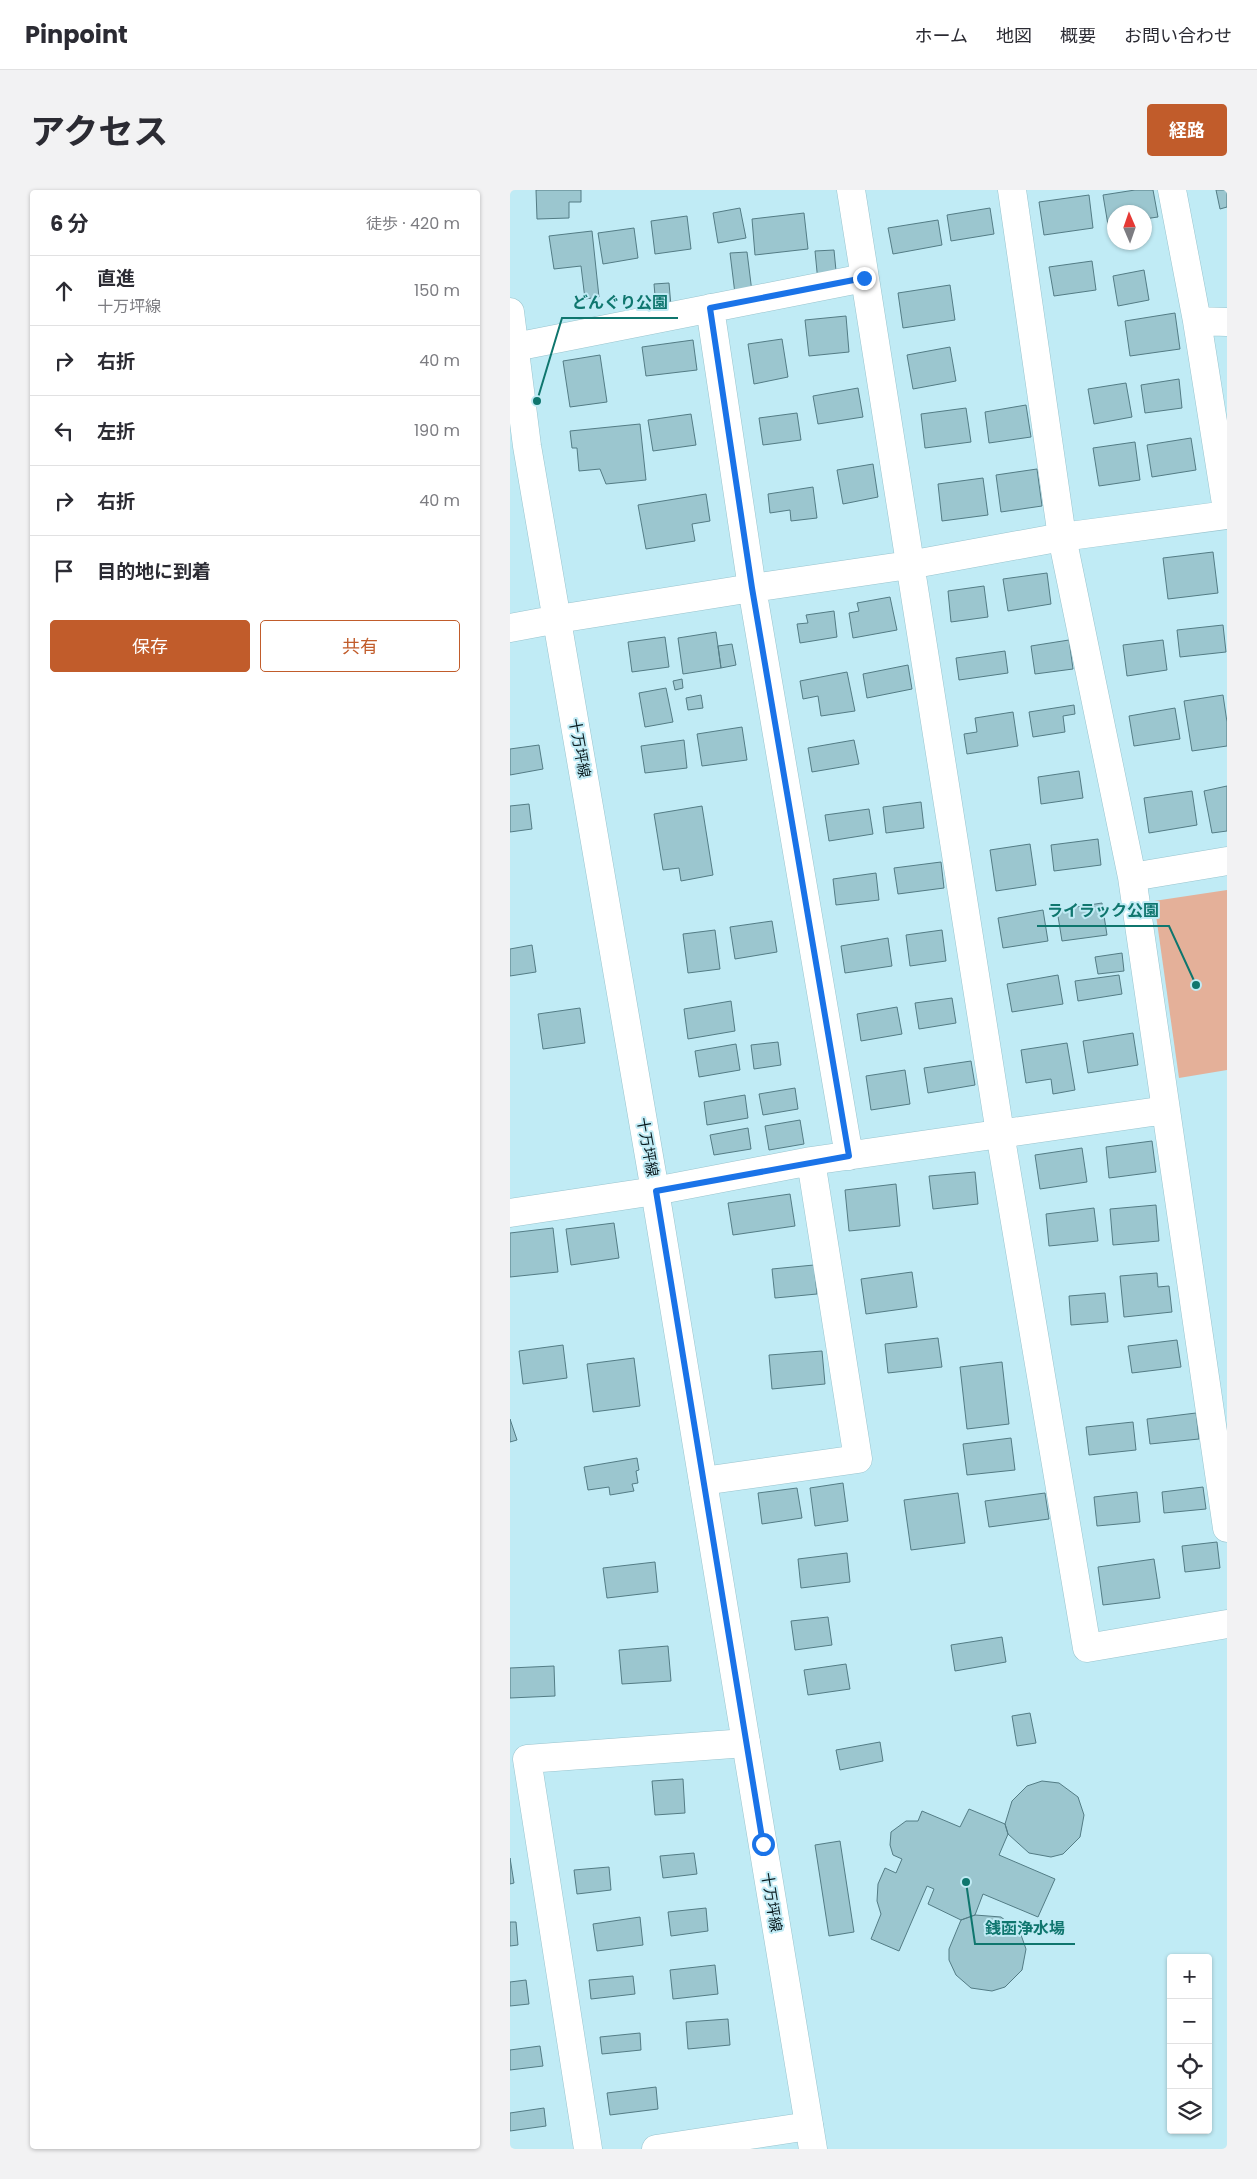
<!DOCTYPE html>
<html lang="ja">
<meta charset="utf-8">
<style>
body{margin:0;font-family:Poppins,"Noto Sans JP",sans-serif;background:#f2f2f3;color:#2b2b33}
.controls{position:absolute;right:15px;bottom:15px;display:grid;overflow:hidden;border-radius:5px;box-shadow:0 1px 4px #0004}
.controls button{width:45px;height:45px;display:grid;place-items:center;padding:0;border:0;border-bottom:1px solid #e1e1e2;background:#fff;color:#2b2b33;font:25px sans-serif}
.compass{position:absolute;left:597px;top:15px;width:45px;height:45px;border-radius:50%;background:#fff;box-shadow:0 1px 4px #0004;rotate:358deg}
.stop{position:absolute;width:15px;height:15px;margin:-11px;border:4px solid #1a73e8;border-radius:50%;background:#fff}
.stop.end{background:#1a73e8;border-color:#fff;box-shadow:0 1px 5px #0008}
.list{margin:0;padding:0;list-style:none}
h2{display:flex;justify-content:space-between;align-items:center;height:65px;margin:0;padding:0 20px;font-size:21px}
h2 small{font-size:16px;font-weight:400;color:#7c7c81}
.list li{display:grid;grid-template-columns:32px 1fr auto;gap:15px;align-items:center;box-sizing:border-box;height:70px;padding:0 20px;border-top:1px solid #e1e1e2}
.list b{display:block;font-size:19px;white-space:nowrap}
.list p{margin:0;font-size:16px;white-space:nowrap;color:#7c7c81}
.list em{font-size:16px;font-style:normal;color:#7c7c81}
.actions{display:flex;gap:10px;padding:15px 20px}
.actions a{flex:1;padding:11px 0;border:1px solid #c15c2b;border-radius:5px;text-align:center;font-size:18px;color:#c15c2b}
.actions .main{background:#c15c2b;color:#fff}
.icon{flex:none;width:28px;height:28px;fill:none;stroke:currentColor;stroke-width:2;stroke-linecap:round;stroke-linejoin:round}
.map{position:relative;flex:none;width:717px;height:1959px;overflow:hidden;border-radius:5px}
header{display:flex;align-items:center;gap:30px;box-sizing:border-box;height:70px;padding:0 25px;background:#fff;border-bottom:1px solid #e1e1e2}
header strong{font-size:24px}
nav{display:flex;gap:28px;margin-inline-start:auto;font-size:18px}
.intro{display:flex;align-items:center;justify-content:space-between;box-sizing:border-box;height:120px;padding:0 30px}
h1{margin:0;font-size:35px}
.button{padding:12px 22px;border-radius:5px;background:#c15c2b;color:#fff;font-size:18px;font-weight:700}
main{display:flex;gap:30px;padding:0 30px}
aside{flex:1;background:#fff;border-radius:5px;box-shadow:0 1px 4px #0004}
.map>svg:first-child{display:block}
.green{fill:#e4b099}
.building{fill:#9bc6cf;stroke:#537c85}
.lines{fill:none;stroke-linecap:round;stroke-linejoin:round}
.street-casing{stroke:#99c4ce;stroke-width:29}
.secondary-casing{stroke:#99c4ce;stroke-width:29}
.street{stroke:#fff;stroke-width:28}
.secondary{stroke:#fff;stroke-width:28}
.route{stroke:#1a73e8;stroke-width:6}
.labels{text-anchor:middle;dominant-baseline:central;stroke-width:4;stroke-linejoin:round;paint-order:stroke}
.street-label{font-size:15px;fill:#0b1c20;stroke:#c0ebf5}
.leader{fill:none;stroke:#0f766e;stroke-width:2}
.callout-dot{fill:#0f766e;stroke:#c0ebf5;stroke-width:2}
.callout-label{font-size:16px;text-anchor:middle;font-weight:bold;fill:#0f766e;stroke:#c0ebf5;stroke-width:4;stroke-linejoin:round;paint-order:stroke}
</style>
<header>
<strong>Pinpoint</strong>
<nav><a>ホーム</a><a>地図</a><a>概要</a><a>お問い合わせ</a></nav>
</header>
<div class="intro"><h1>アクセス</h1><a class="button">経路</a></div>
<main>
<aside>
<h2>6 分<small>徒歩 · 420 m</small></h2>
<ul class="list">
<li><svg class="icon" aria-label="ahead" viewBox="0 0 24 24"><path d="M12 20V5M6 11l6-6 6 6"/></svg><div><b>直進</b><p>十万坪線</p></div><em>150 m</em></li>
<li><svg class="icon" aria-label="right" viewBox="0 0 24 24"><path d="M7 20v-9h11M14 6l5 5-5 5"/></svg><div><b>右折</b></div><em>40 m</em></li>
<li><svg class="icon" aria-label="left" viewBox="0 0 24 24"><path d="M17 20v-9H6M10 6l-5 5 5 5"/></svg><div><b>左折</b></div><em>190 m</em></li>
<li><svg class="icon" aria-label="right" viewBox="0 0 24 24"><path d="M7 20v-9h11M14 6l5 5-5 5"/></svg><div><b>右折</b></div><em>40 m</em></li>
<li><svg class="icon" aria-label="arrive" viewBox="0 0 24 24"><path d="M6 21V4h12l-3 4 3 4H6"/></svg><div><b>目的地に到着</b></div></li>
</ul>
<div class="actions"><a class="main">保存</a><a>共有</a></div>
</aside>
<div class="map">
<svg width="717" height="1959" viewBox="0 0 717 1959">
<rect width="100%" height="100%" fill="#c0ebf5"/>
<path class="green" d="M717,700V880L669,888L644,711Z"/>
<path class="building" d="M26,0H71V12H59V28L27,29Z
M625,0H643L648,27L634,29V22H604V34L598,35L593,5Z
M706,0H717V17L710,19Z
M579,5L583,38L534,45L529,12Z
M230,18L236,48L208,53L203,23Z
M480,18L484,44L441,51L437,25Z
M294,23L298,59L245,65L242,29Z
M177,26L181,59L145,64L141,31Z
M428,30L432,55L383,64L378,38Z
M124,38L128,68L93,74L88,43Z
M82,41L89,107L75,109L71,76L44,79L39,46Z
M324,60L327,91L308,92L305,61Z
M237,62L243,110L226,112L220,63Z
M582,71L586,100L544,106L539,77Z
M634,80L639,110L608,116L603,86Z
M159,93L162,128L147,129L144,94Z
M440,95L445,130L393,138L388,103Z
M665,123L670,159L620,166L615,131Z
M336,126L339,162L299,166L295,130Z
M272,149L278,187L244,194L238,154Z
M183,150L187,180L136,186L132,157Z
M440,157L446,191L403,199L397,165Z
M90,165L97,212L60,217L53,171Z
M669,189L672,218L635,223L631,195Z
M616,193L622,227L584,234L578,199Z
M348,198L353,227L308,234L303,206Z
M516,215L521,247L479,253L475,222Z
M456,218L461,252L415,258L411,224Z
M287,223L291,250L253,255L249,228Z
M181,224L186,255L143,261L138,230Z
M130,234L136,290L96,294L90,279L69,281L67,258H62L60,241Z
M681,248L686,280L642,287L637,255Z
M625,252L630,290L589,296L583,258Z
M363,274L368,307L333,314L327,280Z
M527,279L532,316L491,322L486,285Z
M473,288L478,325L432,331L428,294Z
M303,297L307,328L281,331L280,320L260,323L258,304Z
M196,304L200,331L182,334L185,351L136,359L128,315Z
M703,362L708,403L658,409L653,368Z
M537,383L541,414L498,421L493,389Z
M474,396L478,427L441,432L438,401Z
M380,407L387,440L343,448L339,423L349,421L347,413Z
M324,421L327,447L290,453L287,434L298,433L296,425Z
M713,435L716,462L670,467L667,440Z
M206,442L211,478L173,484L168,448Z
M155,447L159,477L122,482L118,452Z
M559,450L563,479L525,484L521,456Z
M653,450L657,480L617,486L613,455Z
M222,454L226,475L211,478L208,456Z
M495,461L498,483L449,490L446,468Z
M398,475L402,499L357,508L353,484Z
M337,482L345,521L311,526L308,506L293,509L290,491Z
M172,489L173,498L165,500L163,491Z
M156,498L163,532L135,537L129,503Z
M191,505L193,518L178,520L176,508Z
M713,505L717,532V556L682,561L674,511Z
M564,515L565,524L553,526L555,542L523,547L519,522Z
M665,518L670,549L624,556L619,526Z
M503,522L508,556L457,564L454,544L467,542L465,528Z
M232,537L237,570L192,576L187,544Z
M174,550L177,578L135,583L131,556Z
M344,550L349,574L302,582L298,558Z
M29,555L33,579L0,585V559Z
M569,581L573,608L531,614L528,587Z
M717,596V641L702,643L694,601Z
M682,601L687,635L639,643L634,608Z
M411,612L414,638L376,643L373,617Z
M19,614L22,639L0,642V616Z
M192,616L203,685L171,691L169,678L153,680L144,624Z
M359,619L363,644L319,651L315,625Z
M588,649L591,675L544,681L541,655Z
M520,654L526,695L486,701L480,660Z
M431,672L434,698L388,704L384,678Z
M366,683L369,710L326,715L323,689Z
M592,713L597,745L552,751L547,720Z
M533,720L538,751L493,758L488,728Z
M262,731L267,762L225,769L220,737Z
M205,740L210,779L178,783L173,744Z
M432,740L436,771L400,776L396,745Z
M378,748L382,776L335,783L331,756Z
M22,755L26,782L0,786V759Z
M612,763L614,781L588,784L585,767Z
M548,785L553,814L502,822L497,794Z
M609,785L612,804L568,811L565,791Z
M442,808L446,833L409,839L405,813Z
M221,811L225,841L178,849L174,819Z
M387,817L392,844L351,851L347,824Z
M70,818L75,853L33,859L28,824Z
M623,843L628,875L578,883L573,851Z
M268,852L271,875L244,879L241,855Z
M557,853L565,900L543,904L541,889L516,893L511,860Z
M226,854L230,880L189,887L185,861Z
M461,871L465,895L418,903L414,878Z
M395,880L400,914L361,920L356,886Z
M285,898L288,919L253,925L249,904Z
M235,905L238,928L197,935L194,912Z
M290,930L294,954L259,960L255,936Z
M238,938L241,959L204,965L200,945Z
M642,951L646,982L599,988L596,957Z
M572,958L577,992L530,999L525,965Z
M465,982L468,1014L423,1019L419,986Z
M386,994L390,1036L339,1041L335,1000Z
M280,1004L285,1036L223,1045L218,1013Z
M646,1015L649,1051L603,1055L600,1019Z
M584,1018L588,1051L539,1056L536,1024Z
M104,1033L109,1068L61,1075L56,1039Z
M43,1038L48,1082L0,1087V1043Z
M304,1075L307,1104L265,1108L262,1079Z
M402,1082L407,1117L356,1124L351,1089Z
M647,1083L648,1097L659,1096L662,1122L614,1127L610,1086Z
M595,1103L598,1132L561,1135L559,1106Z
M428,1148L432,1177L378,1183L375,1154Z
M667,1150L671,1177L622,1183L618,1156Z
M53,1155L57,1188L13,1194L9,1161Z
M312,1161L315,1194L262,1199L259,1165Z
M124,1168L130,1216L83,1222L77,1174Z
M492,1172L499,1234L457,1239L450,1177Z
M686,1223L689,1249L640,1254L637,1229Z
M0,1229L7,1250L0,1252Z
M623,1232L626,1260L579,1265L576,1237Z
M501,1248L505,1280L457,1285L453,1254Z
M127,1268L129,1280L126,1281L128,1293L122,1294L124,1301L100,1305L99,1297L78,1300L74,1277Z
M333,1293L338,1331L305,1336L300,1298Z
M693,1297L696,1319L654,1323L652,1302Z
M287,1298L292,1328L252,1334L248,1303Z
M627,1302L630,1332L587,1336L584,1307Z
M448,1303L455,1353L401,1360L394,1310Z
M535,1303L539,1329L479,1337L475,1311Z
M707,1352L710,1378L675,1382L672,1356Z
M337,1363L340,1392L291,1398L288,1369Z
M644,1369L650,1408L593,1415L588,1377Z
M145,1372L148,1402L97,1408L93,1378Z
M318,1427L322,1455L285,1460L281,1431Z
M492,1447L496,1472L445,1481L441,1455Z
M158,1456L161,1491L112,1494L109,1460Z
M336,1474L340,1499L298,1505L294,1480Z
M44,1476L45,1506L0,1508V1478Z
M520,1523L526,1553L507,1556L502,1526Z
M370,1552L373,1571L330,1580L326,1560Z
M173,1589L175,1623L145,1625L142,1591Z
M532,1591L549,1593L568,1607L574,1625L570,1647L553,1664L541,1667L519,1663L498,1644L495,1634L502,1611L517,1596Z
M459,1619L495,1634L498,1644L489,1665L545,1689L528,1727L473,1704L465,1725L451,1730L418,1714L424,1699L417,1696L389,1761L361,1749L371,1724L367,1711L368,1694L375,1678L386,1683L392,1669L383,1665L380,1655L381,1642L396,1631H408L412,1621L450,1637Z
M330,1651L344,1742L319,1746L305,1655Z
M184,1663L187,1684L153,1688L150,1666Z
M0,1668L4,1693L0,1694Z
M99,1677L101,1700L67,1704L64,1680Z
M196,1718L198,1741L161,1746L158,1722Z
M465,1725L491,1727L510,1742L516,1759L512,1780L495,1797L482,1801L461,1798L446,1785L439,1770V1759L451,1730Z
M130,1727L133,1755L87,1761L83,1734Z
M0,1732H6L8,1755L0,1756Z
M205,1775L208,1804L163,1809L160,1780Z
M123,1786L125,1804L81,1809L79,1790Z
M16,1790L19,1814L0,1816V1792Z
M218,1829L220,1855L178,1859L176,1832Z
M130,1843L131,1860L92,1864L90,1847Z
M30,1856L33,1876L0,1880V1860Z
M146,1897L148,1919L100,1925L97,1903Z
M34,1918L36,1936L0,1941V1923Z"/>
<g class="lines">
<defs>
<path id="street" d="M341,0L490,943L577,1458L717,1434
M502,0L552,347L622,687L717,1338
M662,0L687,131L717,132
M200,118L242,398L339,966
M687,131L717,320
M5,157L354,88
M48,429L242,398L399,375L552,347L717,325
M622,687L717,671
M0,1023L145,1001L301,971L656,920
M193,1291L348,1269L301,971
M78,1959L17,1569L236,1553
M146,1959L299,1936"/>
<path id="secondary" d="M0,122L17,256L145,1001L303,1959
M0,438L48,429"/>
</defs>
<use href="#street" class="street-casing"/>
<use href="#secondary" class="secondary-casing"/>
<use href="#street" class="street"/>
<use href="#secondary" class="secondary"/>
</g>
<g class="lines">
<path class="route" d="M253,1654L146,1001L339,966L242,398L200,118L354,88"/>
</g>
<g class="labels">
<g class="street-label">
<text transform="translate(70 558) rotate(80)">十万坪線</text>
<text transform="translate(138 957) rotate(80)">十万坪線</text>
<text transform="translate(262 1712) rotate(81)">十万坪線</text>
</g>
</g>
<path class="leader" d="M27 211L52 128H168M686 795L659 736H527M456 1692L465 1754H565"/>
<g class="callout-dot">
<circle cx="27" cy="211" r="5"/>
<circle cx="686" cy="795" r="5"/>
<circle cx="456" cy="1692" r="5"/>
</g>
<g class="callout-label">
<text x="110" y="118">どんぐり公園</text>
<text x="593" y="726">ライラック公園</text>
<text x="515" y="1744">銭函浄水場</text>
</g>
</svg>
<div class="controls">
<button>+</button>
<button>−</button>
<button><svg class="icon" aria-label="locate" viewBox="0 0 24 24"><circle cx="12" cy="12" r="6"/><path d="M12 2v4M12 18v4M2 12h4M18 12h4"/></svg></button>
<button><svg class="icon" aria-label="layers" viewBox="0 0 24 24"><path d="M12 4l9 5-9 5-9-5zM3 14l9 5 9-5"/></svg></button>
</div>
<svg class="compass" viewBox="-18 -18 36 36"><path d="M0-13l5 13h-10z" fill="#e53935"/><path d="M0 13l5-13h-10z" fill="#7c7c81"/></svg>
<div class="stop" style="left:253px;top:1654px"></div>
<div class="stop end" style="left:354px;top:88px"></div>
</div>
</main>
